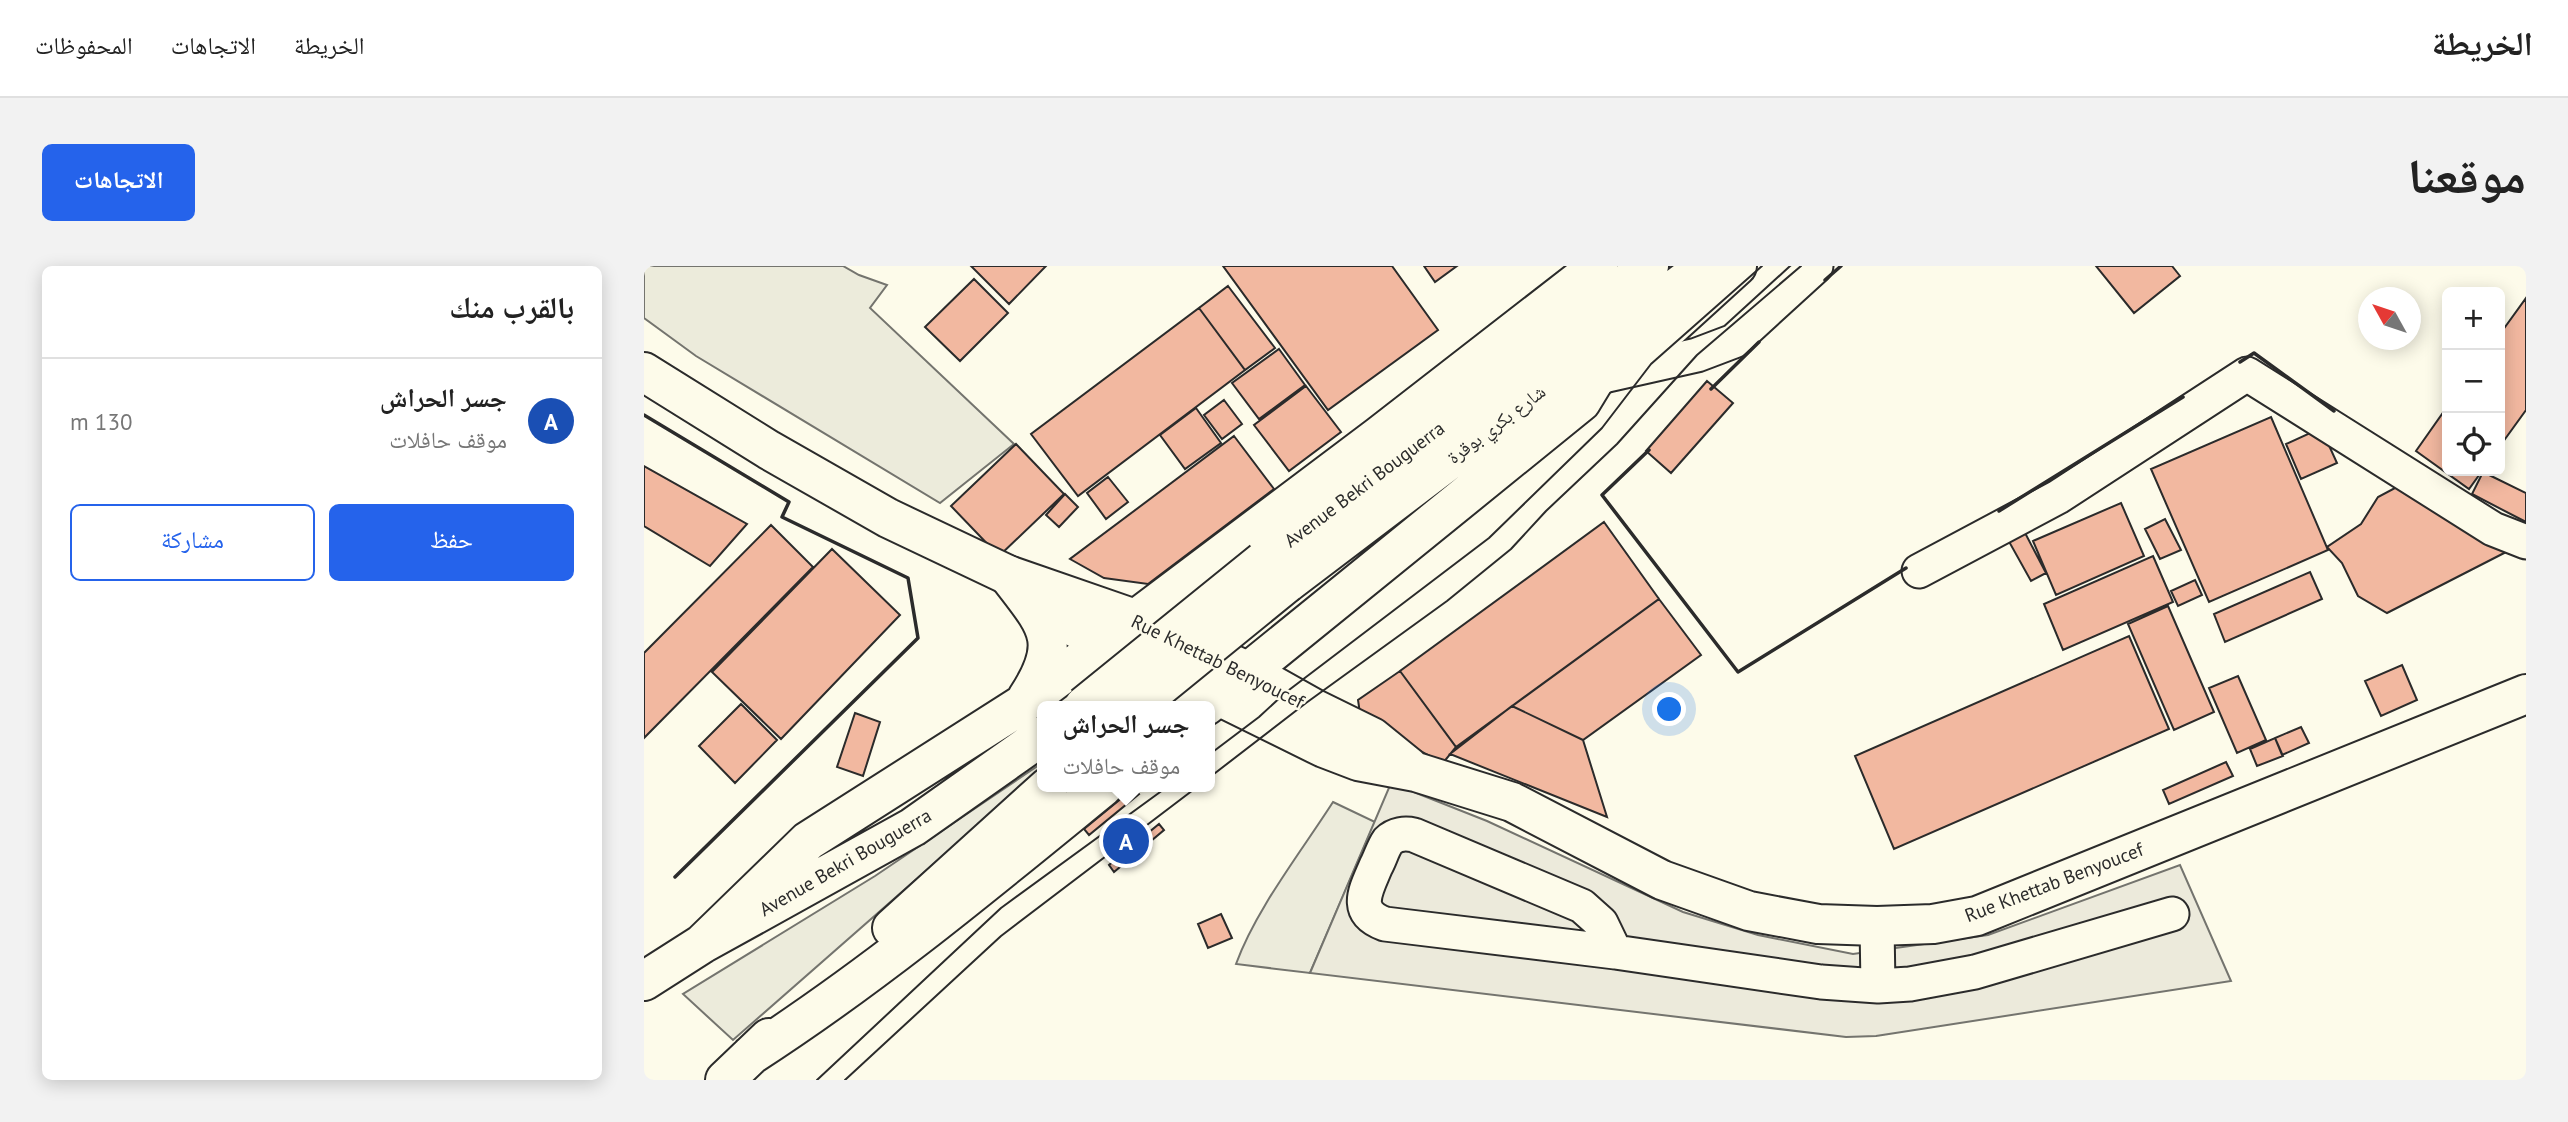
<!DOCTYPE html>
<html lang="ar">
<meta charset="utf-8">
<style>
body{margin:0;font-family:"PT Sans","Noto Naskh Arabic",sans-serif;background:#f2f2f2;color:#222;direction:rtl}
.controls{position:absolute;right:21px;top:21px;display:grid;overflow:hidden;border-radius:10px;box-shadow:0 4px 18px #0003}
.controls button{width:63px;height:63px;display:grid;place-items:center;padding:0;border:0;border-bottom:2px solid #e0e0e0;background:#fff;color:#222;font:35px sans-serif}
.compass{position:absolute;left:1714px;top:21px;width:63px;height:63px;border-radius:50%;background:#fff;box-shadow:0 4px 18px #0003;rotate:310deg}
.you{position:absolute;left:1026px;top:444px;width:24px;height:24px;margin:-18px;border:5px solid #fff;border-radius:50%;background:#1a73e8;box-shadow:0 0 0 10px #1a73e833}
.badge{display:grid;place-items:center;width:46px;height:46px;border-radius:50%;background:#2563eb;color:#fff;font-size:23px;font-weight:700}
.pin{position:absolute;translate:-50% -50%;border:4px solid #fff;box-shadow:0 2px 7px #0006}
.popup{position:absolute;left:393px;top:435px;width:178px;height:91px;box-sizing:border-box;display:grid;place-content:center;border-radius:10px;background:#fff;filter:drop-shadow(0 2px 5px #0005);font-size:23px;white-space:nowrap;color:#767676}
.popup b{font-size:26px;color:#222}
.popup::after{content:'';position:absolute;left:50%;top:100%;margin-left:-14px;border:14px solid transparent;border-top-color:#fff}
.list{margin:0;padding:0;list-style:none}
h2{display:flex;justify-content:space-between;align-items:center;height:91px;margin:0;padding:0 28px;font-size:30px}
h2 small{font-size:23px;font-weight:400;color:#767676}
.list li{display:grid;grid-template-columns:46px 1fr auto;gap:21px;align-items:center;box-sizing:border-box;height:126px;padding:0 28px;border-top:2px solid #e0e0e0}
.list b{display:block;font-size:26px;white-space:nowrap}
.list p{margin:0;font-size:23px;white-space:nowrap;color:#767676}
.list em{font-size:23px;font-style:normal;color:#767676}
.actions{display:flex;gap:14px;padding:21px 28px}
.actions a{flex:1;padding:16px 0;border:2px solid #2563eb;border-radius:10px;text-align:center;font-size:24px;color:#2563eb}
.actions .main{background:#2563eb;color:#fff}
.icon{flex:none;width:38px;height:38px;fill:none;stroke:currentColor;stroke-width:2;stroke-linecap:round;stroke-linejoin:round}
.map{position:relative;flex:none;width:1882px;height:814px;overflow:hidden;direction:ltr;border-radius:10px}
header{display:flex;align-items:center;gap:42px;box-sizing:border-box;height:98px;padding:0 35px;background:#fff;border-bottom:2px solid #e0e0e0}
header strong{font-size:33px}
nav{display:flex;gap:38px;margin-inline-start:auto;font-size:24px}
.intro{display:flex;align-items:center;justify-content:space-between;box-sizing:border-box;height:168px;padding:0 42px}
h1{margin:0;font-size:49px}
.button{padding:18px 32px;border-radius:10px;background:#2563eb;color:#fff;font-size:24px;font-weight:700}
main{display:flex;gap:42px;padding:0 42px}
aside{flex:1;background:#fff;border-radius:10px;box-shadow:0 4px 18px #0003}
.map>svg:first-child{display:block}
.green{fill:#ecebdb;stroke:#74746e;stroke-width:2}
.parking{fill:#eceadb;stroke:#74746e;stroke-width:2}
.building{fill:#f2b8a0;stroke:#2b2b2b;stroke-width:2}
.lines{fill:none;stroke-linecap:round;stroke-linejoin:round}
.minor-casing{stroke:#2b2b2b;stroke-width:37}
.major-casing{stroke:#2b2b2b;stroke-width:42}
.highway-casing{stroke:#2b2b2b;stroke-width:42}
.minor{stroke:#fdfbea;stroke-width:33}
.major{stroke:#fdfbea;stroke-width:38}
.highway{stroke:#fdfbea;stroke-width:38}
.tram{stroke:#2b2b2b;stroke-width:2}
.highway-bridge-casing{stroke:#2b2b2b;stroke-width:42;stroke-linecap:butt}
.highway-bridge{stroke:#fdfbea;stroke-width:38}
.wall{stroke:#2b2b2b;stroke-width:3.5}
.labels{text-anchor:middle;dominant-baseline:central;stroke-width:5;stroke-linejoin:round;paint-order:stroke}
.street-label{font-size:19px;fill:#2b2b2b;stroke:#fdfbea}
</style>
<header>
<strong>الخريطة</strong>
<nav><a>الخريطة</a><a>الاتجاهات</a><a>المحفوظات</a></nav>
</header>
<div class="intro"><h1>موقعنا</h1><a class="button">الاتجاهات</a></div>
<main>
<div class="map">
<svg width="1882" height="814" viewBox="0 0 1882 814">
<rect width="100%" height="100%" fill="#fdfbea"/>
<path class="green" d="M0,0H199L215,9L243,19L226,42L370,178L296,237L52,90L0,52Z
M398,497V503L89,774L39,728L231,610Z
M689,536L731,556L666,707L592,698C612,643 657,586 689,536Z"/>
<path class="parking" d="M747,517L843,555L1039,646L1114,669L1209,688L1344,669L1536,599L1587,715L1232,770L1202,771L666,707Z"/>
<path class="building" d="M327,0H402L365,38Z
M579,0H748L794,64L684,144Z
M780,0H813L791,16Z
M1452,0H1528L1536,10L1490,47Z
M330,13L364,47L316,95L281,61Z
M584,20L631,82L601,104L555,42Z
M1882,32V144L1856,180V68Z
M555,42L601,104L434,230L387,168Z
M635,83L661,119L615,153L588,117Z
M1063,115L1089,137L1027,207L1002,185Z
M662,120L697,166L645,205L610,159Z
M580,134L598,158L578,173L560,149Z
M1803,141V205H1838L1825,223L1772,185Z
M552,142L577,177L541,203L516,169Z
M1627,151L1684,284L1565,336L1507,203Z
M1677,162L1693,197L1657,213L1642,178Z
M590,170L630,223L504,318L460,312L426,293Z
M372,178L420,228L355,290L307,240Z
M0,200L103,258L66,300L0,260Z
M1839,206L1882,227V256L1828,228Z
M464,211L484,236L462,253L443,227Z
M1766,214L1866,284L1743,347L1714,330L1698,297L1683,281L1717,258L1734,231Z
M421,228L434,241L415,261L402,249Z
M1477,237L1500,290L1412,329L1389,275Z
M1521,253L1537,284L1516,293L1501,263Z
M960,256L1015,333L812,481L756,405Z
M127,259L169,301L0,472V387Z
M1379,263L1402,307L1387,315L1363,272Z
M188,283L256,349L137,473L68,406Z
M1509,290L1529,336L1419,384L1400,338Z
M1666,306L1678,333L1581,376L1570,348Z
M1551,314L1558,329L1534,340L1527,325Z
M1015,333L1057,389L939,474L868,440Z
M1524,340L1570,446L1530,464L1484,358Z
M1485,370L1525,463L1250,583L1211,490Z
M1758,399L1773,434L1737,450L1721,415Z
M756,405L812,481L799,497L717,454L714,434Z
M1594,410L1622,474L1593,487L1565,422Z
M97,438L133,474L91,517L55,480Z
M868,440L939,474L963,551L806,488Z
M211,447L236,456L219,510L193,501Z
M1657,461L1665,477L1638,489L1631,472Z
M1631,472L1639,490L1613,500L1606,483Z
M1582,496L1589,510L1525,538L1519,524Z
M490,522L495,528L445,569L440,563Z
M515,558L520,564L470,606L465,599Z
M577,648L588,672L564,682L554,658Z"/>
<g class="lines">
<defs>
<path id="minor" d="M964,109L1053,89L1090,75L1172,0
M1275,305L1414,231L1603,108L1849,263L1882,276
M1233,660L1234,720
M971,686L957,657L938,640L770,569C761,567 751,568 744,575C739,582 736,593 732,600C722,624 708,646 741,658L971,686L1177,716L1234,720L1266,718L1331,706L1528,648"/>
<path id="major" d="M0,106L125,184L244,252L364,309L491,353L605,406L671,443L728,471L765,501
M376,320C407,350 448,373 488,390
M546,416L680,482L714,495L772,506L868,536L1018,614L1105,645L1174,658L1233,660L1289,658L1333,650L1882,428"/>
<path id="highway" d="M619,295L1005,0
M364,309C402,359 421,374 383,432
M643,317L1060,1
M530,440L558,415V401L552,395
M562,440L937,136L951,113L1026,61L1093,0
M248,662L404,521
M58,678L164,575L379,438L735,170L954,0
M0,715L58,678L269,561L398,470
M107,789C231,709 345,614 459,521
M81,814L125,772"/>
</defs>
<use href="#minor" class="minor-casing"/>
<use href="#major" class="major-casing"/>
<use href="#highway" class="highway-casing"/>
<use href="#minor" class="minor"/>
<use href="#major" class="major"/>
<use href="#highway" class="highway"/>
<path class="tram" d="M566,488L615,451L641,427L845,272L958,162L1007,98L1118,0
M566,511L662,437L803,335L867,283L902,245L973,178L1053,89L1157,0
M173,814L357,642L523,521
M201,814L357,670L553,521"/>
<defs>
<path id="highway-bridge" d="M440,440L619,295
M492,440L643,317"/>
</defs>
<use href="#highway-bridge" class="highway-bridge-casing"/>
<use href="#highway-bridge" class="highway-bridge"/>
<path class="wall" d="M1181,14L1197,0
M1596,96L1610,87L1690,145
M1067,123L1115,76
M0,149L145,236L138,251L264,312L274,372L31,611
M1005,184L958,229L1094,406L1262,302
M1355,245L1539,131"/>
</g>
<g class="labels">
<g class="street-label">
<text transform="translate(852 158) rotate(-37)">شارع بكري بوقرة</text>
<text transform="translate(720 218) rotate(-37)">Avenue Bekri Bouguerra</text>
<text transform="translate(574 395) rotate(26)">Rue Khettab Benyoucef</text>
<text transform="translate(201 596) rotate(-30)">Avenue Bekri Bouguerra</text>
<text transform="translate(1410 616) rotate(-21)">Rue Khettab Benyoucef</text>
</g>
</g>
</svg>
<div class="controls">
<button>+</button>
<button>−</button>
<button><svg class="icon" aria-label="locate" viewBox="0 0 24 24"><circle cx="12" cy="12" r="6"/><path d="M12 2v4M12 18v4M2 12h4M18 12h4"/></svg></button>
</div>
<svg class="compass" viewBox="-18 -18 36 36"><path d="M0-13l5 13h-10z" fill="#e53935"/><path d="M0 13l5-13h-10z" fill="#767676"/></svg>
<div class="you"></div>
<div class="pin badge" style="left:482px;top:575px;background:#1a4fb4">A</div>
<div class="popup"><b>جسر الحراش</b>موقف حافلات</div>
</div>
<aside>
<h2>بالقرب منك<small></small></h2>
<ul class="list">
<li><span class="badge" style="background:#1a4fb4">A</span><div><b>جسر الحراش</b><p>موقف حافلات</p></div><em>130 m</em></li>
</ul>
<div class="actions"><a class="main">حفظ</a><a>مشاركة</a></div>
</aside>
</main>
